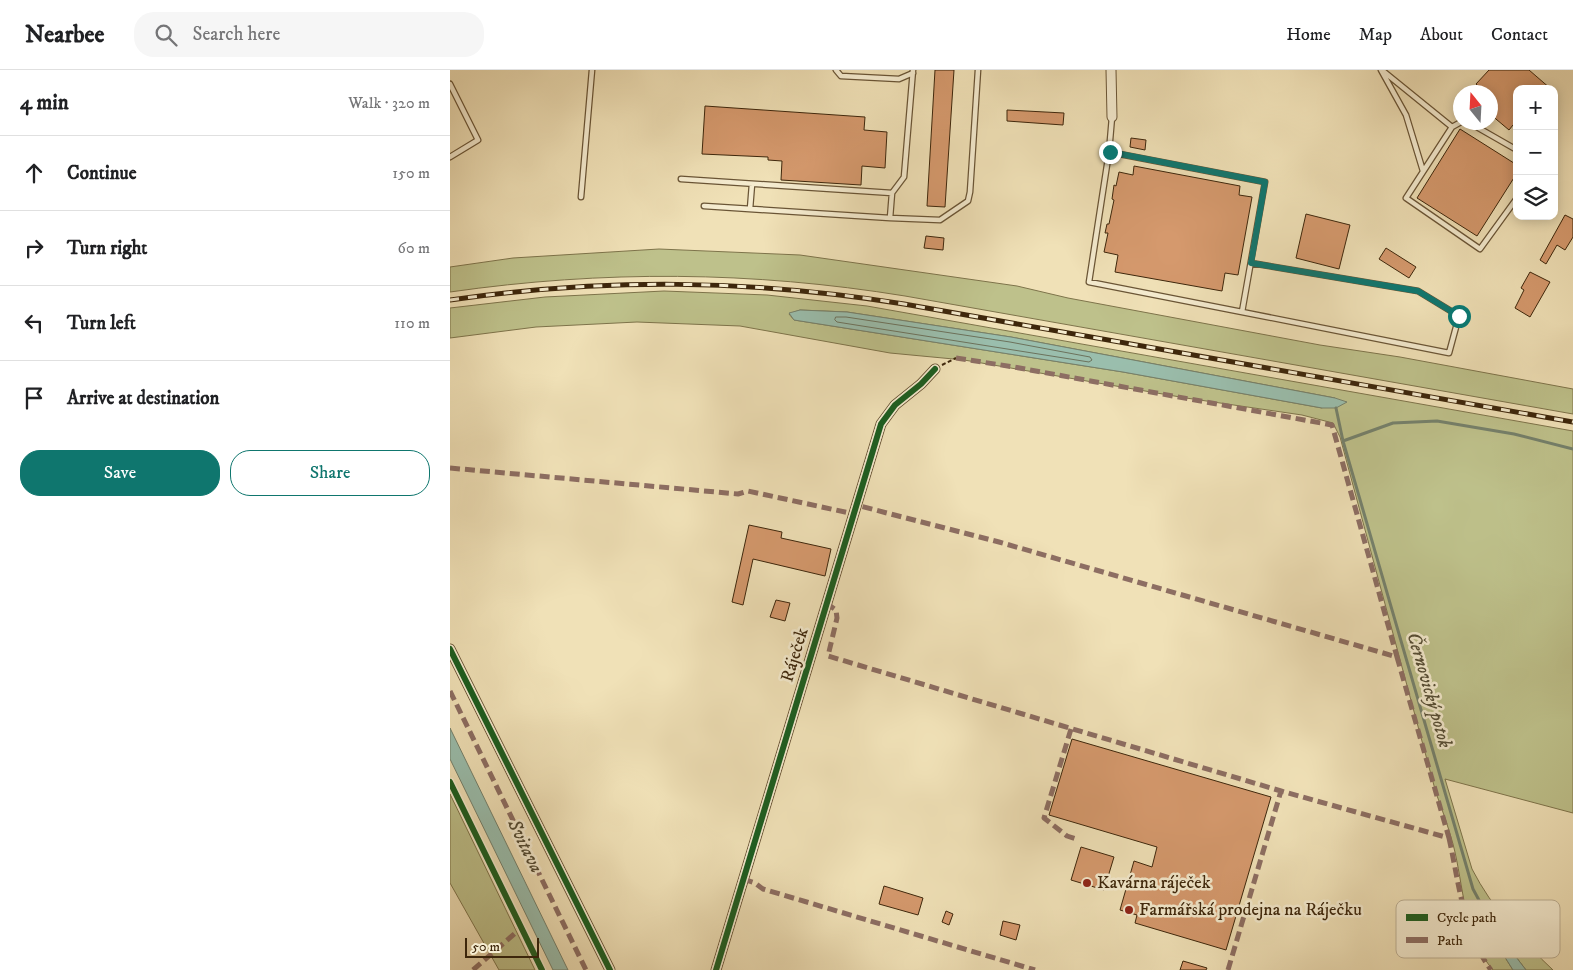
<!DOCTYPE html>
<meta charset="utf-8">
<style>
body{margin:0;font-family:"IM FELL DW Pica",serif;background:#f6f6f6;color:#202124}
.controls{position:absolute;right:15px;top:15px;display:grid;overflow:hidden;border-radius:10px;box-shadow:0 2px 12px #0003}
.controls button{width:45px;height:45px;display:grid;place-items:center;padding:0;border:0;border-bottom:1px solid #e0e0e0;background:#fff;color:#202124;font:25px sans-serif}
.compass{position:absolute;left:1003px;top:15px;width:45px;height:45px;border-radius:50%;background:#fff;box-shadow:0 2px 12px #0003;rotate:342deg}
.scale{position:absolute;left:15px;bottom:12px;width:74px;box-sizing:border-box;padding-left:5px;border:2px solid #3d260b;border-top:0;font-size:14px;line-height:18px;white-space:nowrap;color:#3d260b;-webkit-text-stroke:4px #f5ecd0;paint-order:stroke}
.stop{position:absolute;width:15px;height:15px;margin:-11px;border:4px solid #0f766e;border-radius:50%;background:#fff}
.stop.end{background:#0f766e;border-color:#fff;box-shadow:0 1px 5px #0008}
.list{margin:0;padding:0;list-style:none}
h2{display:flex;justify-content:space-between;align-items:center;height:65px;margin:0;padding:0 20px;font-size:21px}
h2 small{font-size:16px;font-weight:400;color:#757577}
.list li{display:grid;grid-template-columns:32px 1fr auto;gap:15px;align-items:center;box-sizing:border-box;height:75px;padding:0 20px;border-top:1px solid #e0e0e0}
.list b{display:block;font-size:19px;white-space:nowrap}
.list em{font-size:16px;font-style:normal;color:#757577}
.actions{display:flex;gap:10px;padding:15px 20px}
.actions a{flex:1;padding:11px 0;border:1px solid #0f766e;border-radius:20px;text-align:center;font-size:18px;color:#0f766e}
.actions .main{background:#0f766e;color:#fff}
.icon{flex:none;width:28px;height:28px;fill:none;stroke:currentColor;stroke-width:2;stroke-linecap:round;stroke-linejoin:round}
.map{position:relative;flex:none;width:1123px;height:900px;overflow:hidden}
header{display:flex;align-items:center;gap:30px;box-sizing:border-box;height:70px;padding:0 25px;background:#fff;border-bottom:1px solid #e0e0e0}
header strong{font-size:24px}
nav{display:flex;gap:28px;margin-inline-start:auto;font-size:18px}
.search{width:350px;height:45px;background:#f6f6f6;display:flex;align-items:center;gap:12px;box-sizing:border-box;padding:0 18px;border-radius:20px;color:#757577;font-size:19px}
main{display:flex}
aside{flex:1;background:#fff}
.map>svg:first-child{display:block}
.green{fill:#bec18b;stroke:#7e744b;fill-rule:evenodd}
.water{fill:#9abead;stroke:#75816c}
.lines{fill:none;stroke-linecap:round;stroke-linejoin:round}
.shore{stroke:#6c725c;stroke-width:1}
.stream{stroke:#75816c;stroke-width:3}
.building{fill:#d5996d;stroke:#3d260b}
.lane-casing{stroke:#6a5536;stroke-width:7}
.street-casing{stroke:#6a5536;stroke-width:11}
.path{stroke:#3d260b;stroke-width:2;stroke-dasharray:4 2.5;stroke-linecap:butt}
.lane{stroke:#f5ecd0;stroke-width:4.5}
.street{stroke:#f5ecd0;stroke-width:9}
.rail-casing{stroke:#3d260b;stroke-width:5}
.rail{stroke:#f5ecd0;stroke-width:3;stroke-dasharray:9;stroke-linecap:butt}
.quiet{stroke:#8d6e63;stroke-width:5;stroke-dasharray:10 5;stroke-linecap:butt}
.cycleway-casing{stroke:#f5ecd0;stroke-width:9}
.cycleway{stroke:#1b5e20;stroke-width:6}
.route{stroke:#0f766e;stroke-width:6}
.poi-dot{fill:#8f2418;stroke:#f5ecd0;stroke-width:2}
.labels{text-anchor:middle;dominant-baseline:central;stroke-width:5;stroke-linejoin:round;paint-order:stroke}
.street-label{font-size:18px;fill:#3d260b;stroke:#f5ecd0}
.poi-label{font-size:18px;fill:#3d260b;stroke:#f5ecd0;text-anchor:start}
.water-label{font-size:19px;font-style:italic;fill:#544c34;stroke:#f5ecd0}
.key{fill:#f5ecd0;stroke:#beb195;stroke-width:1}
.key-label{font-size:14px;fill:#3d260b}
</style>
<header>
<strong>Nearbee</strong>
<div class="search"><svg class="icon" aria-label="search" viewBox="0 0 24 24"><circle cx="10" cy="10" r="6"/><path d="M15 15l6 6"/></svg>Search here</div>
<nav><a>Home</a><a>Map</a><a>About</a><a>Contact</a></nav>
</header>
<main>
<aside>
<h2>4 min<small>Walk · 320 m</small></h2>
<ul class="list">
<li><svg class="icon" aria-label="ahead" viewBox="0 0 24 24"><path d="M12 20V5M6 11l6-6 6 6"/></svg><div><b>Continue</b></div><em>150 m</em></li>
<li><svg class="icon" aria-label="right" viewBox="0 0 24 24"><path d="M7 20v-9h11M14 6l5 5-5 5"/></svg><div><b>Turn right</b></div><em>60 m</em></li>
<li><svg class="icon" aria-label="left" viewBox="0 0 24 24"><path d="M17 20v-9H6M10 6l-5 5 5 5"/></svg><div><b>Turn left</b></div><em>110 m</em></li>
<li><svg class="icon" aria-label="arrive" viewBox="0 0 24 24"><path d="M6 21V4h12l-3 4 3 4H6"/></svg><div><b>Arrive at destination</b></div></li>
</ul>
<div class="actions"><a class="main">Save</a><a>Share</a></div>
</aside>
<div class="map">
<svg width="1123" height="900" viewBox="0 0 1123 900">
<rect width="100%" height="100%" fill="#f0e1b7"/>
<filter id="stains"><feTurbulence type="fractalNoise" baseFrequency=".004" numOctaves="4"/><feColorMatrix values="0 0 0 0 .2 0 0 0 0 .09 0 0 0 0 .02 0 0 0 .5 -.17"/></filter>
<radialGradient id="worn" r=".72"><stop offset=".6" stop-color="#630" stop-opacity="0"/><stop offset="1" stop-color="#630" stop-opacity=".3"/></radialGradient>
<path class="green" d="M209,179L350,185L567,216L618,228L870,275L950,287L1123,319V344L455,226C301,201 154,200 0,222V197L63,188Z
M214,221L317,225L417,236L1123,361V743L995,709L1022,799C1042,838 1072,871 1103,900H1076L1044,858L1046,873L1063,900H1043C1013,865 1014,816 1003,774C998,756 992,739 986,723L890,367L883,353L852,345L736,328L514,290L440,283L290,256L187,252L86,257L0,268V238L95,227ZM350,240L397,242L561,267L885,328L872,338L673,302L344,250L339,244Z
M0,724L85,900H49L0,813Z"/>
<path class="water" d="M350,240L397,242L561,267L885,328L897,332L886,338H872L673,302L344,250L339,243Z
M0,658L118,900H103L0,689Z
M1043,857L1076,900H1063L1046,873Z"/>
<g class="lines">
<path class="shore" d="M386,247H396L560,272L640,287L642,290L639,292L387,252L385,250Z"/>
<path class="stream" d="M886,338L893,371L1023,819L1045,860
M893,371L943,353L987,351L1064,364L1123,379"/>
</g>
<path class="building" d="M485,0H504L495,137L477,136Z
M1039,0H1079L1101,19H1067V58L1063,55L1059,60L1040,44V22H1035L1026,14Z
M255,36L415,47L414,60L437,62L435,98L412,96L411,115L331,110L332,91L318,90V87L252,84Z
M557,40L614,43L613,55L557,51Z
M1010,59L1067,95V103L1027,166L967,128Z
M681,68L696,70L695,80L680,77Z
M684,96L790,116L789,125L802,127L788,205L775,203L772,221L665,202L668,185L654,182L658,163H655L657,154H659L664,130L662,129L664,115L666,116L669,102L683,105Z
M856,144L900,155L889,199L846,188Z
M1115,145L1123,149V167L1115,180L1107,175L1096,194L1090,190Z
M476,166L494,168L493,180L474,178Z
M936,178L966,197L959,208L929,189Z
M1080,202L1100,212L1080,247L1065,238L1074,220L1071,218Z
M299,455L332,462L331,468L381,479L375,506L303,489L293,535L282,532Z
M326,530L340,533L335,551L320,547Z
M622,669L821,727L776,880L685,853L687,845L670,840L684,791L702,797L707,777L599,745Z
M631,777L664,787L654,820L621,810Z
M434,816L473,828L468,845L429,834Z
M496,841L503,844L499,855L492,852Z
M553,851L570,855L566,870L550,865Z
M733,891L757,898L756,900H730Z"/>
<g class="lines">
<defs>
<path id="lane" d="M386,0L391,6L449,9L463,3
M931,0L956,45L973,101
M933,1L1002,57
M0,14L28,70L0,87
M1011,52L1002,57L956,128L1030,179L1067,128
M1018,52L1067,80
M659,82L815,112L792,242L639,212L659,82L662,47
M231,109L442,123L454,107L463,0
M131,127L142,0
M254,136L440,148L442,123
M300,139L302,114
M440,148L490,150L518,131L520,122L528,0
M792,242L999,283L1009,246L968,221L801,193"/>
<path id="street" d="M661,0L662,47
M0,579L160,900
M266,900L431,354L445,335L471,314L485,299"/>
</defs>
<use href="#lane" class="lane-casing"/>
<use href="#street" class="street-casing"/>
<path class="path" d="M492,295L506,288"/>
<use href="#lane" class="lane"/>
<use href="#street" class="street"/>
<defs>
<path id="rail" d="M0,230C155,208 299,209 454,234L1123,352"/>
</defs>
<use href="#rail" class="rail-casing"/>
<use href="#rail" class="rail"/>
<path class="quiet" d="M506,288L564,297L882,355L947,587
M0,398L288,424L298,421L404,444
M376,533L386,540L387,548L378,586L831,721L999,768L947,587L549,472L406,435
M0,621L136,900
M621,659L594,748L617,766L626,769
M999,768C1009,813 1013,862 1041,900
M293,809L305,813L313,819L585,900
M23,900L71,858
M778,900L831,721"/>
<defs>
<path id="cycleway" d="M0,579L160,900
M0,712L92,900
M266,900L431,354L445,335L471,314L485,299"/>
</defs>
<use href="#cycleway" class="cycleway-casing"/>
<use href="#cycleway" class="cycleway"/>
</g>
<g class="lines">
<path class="route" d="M660,82L815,112L801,193L968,221L1009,246"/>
</g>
<g class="poi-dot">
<circle cx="637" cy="813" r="5"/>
<circle cx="679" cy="840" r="5"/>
</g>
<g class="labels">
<g class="street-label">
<text transform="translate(345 585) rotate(-73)">Ráječek</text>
</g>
<g class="poi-label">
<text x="647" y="813">Kavárna ráječek</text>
<text x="689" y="840">Farmářská prodejna na Ráječku</text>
</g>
<g class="water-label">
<text transform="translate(979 620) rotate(74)">Černovický potok</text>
<text transform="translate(75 776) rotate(64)">Svitava</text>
</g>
</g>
<rect x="946" y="830" width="164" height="58" rx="8" class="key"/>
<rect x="956" y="844" width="22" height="7" fill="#1b5e20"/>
<rect x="956" y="867" width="22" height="6" fill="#8d6e63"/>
<g class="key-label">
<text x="987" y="852">Cycle path</text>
<text x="987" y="875">Path</text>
</g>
<rect width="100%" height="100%" filter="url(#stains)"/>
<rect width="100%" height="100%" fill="url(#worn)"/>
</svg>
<div class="controls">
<button>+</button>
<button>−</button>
<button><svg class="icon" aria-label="layers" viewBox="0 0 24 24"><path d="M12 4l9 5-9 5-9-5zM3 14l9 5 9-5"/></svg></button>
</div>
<svg class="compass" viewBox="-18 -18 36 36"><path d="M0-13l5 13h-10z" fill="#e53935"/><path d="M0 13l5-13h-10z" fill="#757577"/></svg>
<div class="scale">50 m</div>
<div class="stop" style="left:1009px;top:246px"></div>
<div class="stop end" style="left:660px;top:82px"></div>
</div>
</main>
